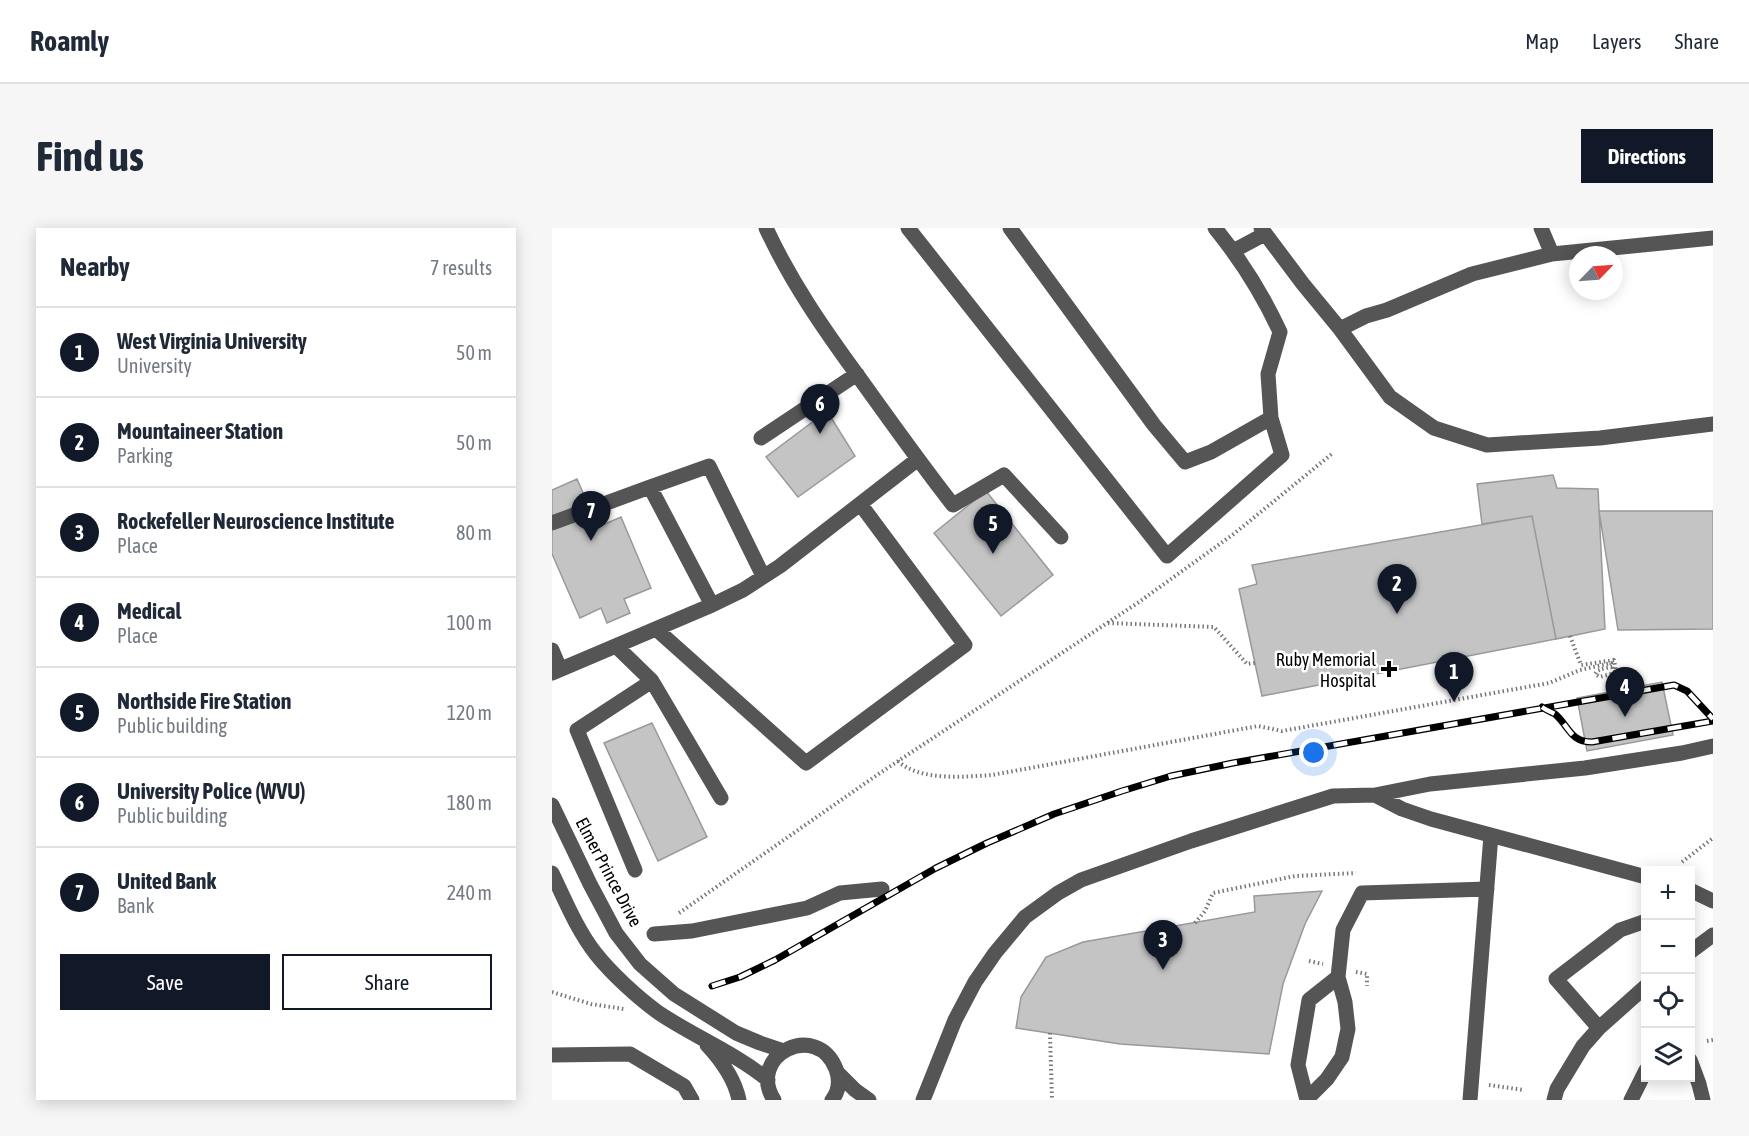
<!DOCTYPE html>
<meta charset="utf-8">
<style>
body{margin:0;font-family:"Asap Condensed",sans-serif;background:#f6f6f7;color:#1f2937}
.controls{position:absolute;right:18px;bottom:18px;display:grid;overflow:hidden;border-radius:0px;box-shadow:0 3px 15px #0003}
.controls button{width:54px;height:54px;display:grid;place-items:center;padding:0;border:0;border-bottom:2px solid #e0e1e3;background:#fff;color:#1f2937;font:30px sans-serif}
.compass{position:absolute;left:1017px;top:18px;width:54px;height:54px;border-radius:50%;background:#fff;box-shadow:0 3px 15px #0003;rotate:65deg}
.you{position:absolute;left:762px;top:525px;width:21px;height:21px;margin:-15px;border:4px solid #fff;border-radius:50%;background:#1a73e8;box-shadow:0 0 0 9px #1a73e833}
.badge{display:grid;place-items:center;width:39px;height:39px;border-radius:50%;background:#111827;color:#fff;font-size:20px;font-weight:700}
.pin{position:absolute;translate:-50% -50px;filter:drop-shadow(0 2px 3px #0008)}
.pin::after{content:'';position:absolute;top:32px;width:21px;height:18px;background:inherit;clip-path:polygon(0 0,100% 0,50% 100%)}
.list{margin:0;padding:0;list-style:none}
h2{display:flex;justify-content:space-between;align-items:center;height:78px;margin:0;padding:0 24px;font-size:26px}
h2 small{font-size:20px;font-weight:400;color:#747a83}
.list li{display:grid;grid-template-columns:39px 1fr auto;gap:18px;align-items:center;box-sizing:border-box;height:90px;padding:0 24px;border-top:2px solid #e0e1e3}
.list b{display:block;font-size:22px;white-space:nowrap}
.list p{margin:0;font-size:20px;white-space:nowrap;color:#747a83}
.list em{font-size:20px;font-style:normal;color:#747a83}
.actions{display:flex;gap:12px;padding:18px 24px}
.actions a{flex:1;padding:14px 0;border:2px solid #111827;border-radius:0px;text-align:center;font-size:21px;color:#111827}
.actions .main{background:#111827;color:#fff}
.icon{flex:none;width:33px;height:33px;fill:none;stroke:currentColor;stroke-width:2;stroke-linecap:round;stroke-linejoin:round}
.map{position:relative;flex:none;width:1161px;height:872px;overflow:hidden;border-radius:0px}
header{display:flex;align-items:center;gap:36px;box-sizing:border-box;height:84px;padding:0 30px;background:#fff;border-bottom:2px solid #e0e1e3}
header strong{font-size:28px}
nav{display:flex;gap:33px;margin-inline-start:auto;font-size:21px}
.intro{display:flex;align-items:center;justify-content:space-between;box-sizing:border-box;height:144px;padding:0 36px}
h1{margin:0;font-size:42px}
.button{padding:15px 27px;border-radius:0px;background:#111827;color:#fff;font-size:21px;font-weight:700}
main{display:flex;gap:36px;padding:0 36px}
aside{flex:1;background:#fff;border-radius:0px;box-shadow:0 3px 15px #0003}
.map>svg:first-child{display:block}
.building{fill:#c4c4c4;stroke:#999;stroke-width:1.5}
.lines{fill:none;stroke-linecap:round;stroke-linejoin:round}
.path{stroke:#777;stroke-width:4;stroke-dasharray:1.5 3;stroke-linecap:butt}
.minor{stroke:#555;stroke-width:15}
.rail-casing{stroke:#000;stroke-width:7}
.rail{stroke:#fff;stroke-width:4.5;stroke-dasharray:14;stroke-linecap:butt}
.path-bridge{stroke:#777;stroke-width:4;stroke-dasharray:1.5 3;stroke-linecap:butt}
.poi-dot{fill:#000;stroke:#fff;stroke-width:2}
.labels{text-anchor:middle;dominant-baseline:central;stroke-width:5;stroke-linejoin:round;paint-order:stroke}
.poi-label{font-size:18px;fill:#000;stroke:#fff;text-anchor:end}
.street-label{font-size:18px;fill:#000;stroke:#fff}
</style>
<header>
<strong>Roamly</strong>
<nav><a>Map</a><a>Layers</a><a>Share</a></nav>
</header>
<div class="intro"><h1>Find us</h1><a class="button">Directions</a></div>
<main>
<aside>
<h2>Nearby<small>7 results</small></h2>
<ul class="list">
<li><span class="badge">1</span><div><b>West Virginia University</b><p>University</p></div><em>50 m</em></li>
<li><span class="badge">2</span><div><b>Mountaineer Station</b><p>Parking</p></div><em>50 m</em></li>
<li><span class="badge">3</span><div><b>Rockefeller Neuroscience Institute</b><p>Place</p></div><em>80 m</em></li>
<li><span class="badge">4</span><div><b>Medical</b><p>Place</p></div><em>100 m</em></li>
<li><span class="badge">5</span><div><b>Northside Fire Station</b><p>Public building</p></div><em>120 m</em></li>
<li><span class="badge">6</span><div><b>University Police (WVU)</b><p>Public building</p></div><em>180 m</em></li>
<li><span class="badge">7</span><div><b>United Bank</b><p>Bank</p></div><em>240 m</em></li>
</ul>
<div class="actions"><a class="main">Save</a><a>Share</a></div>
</aside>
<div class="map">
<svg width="1161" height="872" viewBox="0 0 1161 872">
<rect width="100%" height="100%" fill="#fff"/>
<path class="building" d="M275,183L303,228L246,269L214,229Z
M1001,247L1005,260L1046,261L1053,401L1004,411L980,288L930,296L925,256Z
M25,251L46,299L69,289L99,360L72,371L78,385L55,395L49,380L28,390L0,326V262Z
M434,263L501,347L449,388L382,305Z
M1047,283H1161V401L1066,402Z
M980,288L1004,411L710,468L687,361L705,356L700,337Z
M1110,454L1121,507L1035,523L1025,470Z
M100,495L155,609L106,633L52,515Z
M770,663L753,696L731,756L717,826L568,816L464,800L469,769L494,729L531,714L703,684L702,668Z"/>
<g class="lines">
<path class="path" d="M556,395L662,399L695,436L703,435
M1018,408L1029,437L1062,432L1068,462
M346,533C367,553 412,549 440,547L706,498L730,503L997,455L1028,442L1059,435L1062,445L1048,449L1043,446L1045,443L1050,441
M1130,634L1161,610
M127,685L325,547L587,374L683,305L781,225
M643,695L653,683L661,665L743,648L804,645
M757,733L771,736
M804,744L815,746V758
M0,764L39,776L72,781
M498,805L500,872
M1155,813L1161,812
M937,857L972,862"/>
<path class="minor" d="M214,0C239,54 271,100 306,148C337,191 368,235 401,277L452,247L509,309
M356,0L615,328L730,227L719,190L716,146L728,104C711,67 689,32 663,0
M458,0L602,197L633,234L659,224L719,190
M709,0L751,56L788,101L838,169L882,200L935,217L1048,210L1161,196
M989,0L1000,26
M681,23L713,6
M788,101L814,88L835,82L920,46L1000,26L1161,10
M209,210L305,146
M98,259L157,238L211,348
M0,295L98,259L160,377
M104,401L254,535L413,417L309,277
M64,418L100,453L25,502L83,642
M0,422L8,441
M0,445L160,377L191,362L228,338L366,231
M100,453L169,570
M823,567L850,581L879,591L1094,649
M0,577L38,656L64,705L88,736L122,766L184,805L208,815L232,823
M0,645C13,672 25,702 44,726C59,745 86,770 107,785C143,809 183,825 216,852
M1138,662L1161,673
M102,706L140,703L255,680L288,665L330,661
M1138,724L1161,707
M1047,800L1004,751L1068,702L1094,693
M155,817C169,832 183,852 187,872
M0,827L78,826L132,858L140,872
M1138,832L1147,856L1151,872
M286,845L303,862L317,872
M755,871L775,851L790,829L796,801L793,774L786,749L791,702L810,665L935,661
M222,872C194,827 265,792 284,841C288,852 287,863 280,872
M371,872L403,792L423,754L443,725L473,689L506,665L529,652L639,613L781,568L823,567L878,556L1033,540L1130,525L1161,518
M755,872L746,837L757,772L786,749
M918,872L939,607
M1002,872L1005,861L1031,818L1047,800L1094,758
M1079,872L1094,842"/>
<defs>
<path id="rail" d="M990,479C994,482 999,484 1003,486C1017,498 1018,514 1040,514L1161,493
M160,758L188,749L223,732L384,640L435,615L502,586L570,563L619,548L681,535L1122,457L1135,463L1161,491"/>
</defs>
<use href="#rail" class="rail-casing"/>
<use href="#rail" class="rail"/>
<path class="path-bridge" d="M1050,441L1063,438"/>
</g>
<path class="poi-dot" d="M834 432h6v6h6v6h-6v6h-6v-6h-6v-6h6z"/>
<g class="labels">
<g class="poi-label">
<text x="824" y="431">Ruby Memorial<tspan x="824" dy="21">Hospital</tspan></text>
</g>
<g class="street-label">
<text transform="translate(57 644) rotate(62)">Elmer Prince Drive</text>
</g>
</g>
</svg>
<div class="controls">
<button>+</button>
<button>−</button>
<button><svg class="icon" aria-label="locate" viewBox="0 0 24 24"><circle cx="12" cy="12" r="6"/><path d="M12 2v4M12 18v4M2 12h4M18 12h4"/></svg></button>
<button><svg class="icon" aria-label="layers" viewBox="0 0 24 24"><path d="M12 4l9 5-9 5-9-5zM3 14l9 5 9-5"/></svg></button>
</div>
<svg class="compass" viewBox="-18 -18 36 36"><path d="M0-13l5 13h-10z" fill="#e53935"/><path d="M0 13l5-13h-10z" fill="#747a83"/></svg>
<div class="you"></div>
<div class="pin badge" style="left:902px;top:474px">1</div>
<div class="pin badge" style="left:845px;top:386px">2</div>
<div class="pin badge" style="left:611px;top:742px">3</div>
<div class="pin badge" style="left:1073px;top:489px">4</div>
<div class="pin badge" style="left:441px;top:326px">5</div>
<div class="pin badge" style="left:268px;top:206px">6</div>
<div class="pin badge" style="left:39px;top:313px">7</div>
</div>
</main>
